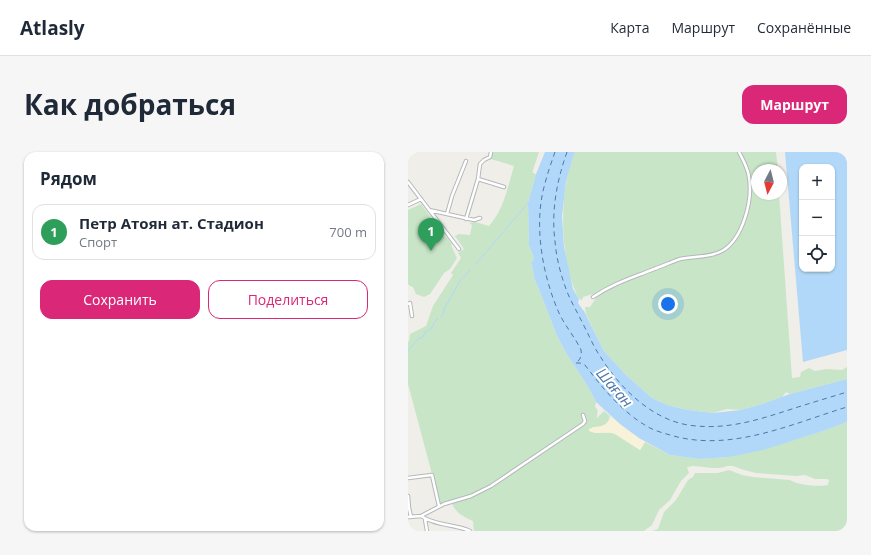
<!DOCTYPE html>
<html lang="ru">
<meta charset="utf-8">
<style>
body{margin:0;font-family:"Open Sans",sans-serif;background:#f6f6f7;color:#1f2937}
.controls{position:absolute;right:12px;top:12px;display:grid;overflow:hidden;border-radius:8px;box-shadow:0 1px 3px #0004}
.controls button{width:36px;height:36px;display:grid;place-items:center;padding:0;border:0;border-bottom:1px solid #e0e1e3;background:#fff;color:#1f2937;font:20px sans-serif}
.compass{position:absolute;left:343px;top:12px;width:36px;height:36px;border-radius:50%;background:#fff;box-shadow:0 1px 3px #0004;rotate:187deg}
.you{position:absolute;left:260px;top:152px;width:14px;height:14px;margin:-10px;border:3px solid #fff;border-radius:50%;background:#1a73e8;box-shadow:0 0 0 6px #1a73e833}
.badge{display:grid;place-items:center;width:26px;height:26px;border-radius:50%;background:#db2777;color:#fff;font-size:13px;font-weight:700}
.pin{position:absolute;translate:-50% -33px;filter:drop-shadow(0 1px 2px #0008)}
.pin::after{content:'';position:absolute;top:21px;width:14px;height:12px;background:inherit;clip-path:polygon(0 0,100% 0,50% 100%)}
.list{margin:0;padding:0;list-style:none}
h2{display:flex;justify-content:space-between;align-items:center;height:52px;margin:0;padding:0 16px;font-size:17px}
h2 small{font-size:13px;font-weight:400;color:#747a83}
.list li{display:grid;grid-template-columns:26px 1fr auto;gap:12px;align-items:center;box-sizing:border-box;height:56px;margin:0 8px 8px;padding:0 8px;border:1px solid #e0e1e3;border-radius:12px}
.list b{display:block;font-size:15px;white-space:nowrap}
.list p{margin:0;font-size:13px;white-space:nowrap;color:#747a83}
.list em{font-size:13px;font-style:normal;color:#747a83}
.actions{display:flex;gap:8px;padding:12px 16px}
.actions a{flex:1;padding:9px 0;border:1px solid #db2777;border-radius:12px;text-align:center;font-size:14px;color:#db2777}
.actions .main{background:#db2777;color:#fff}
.icon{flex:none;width:22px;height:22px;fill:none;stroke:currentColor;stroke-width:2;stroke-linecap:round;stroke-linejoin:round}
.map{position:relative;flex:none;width:439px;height:379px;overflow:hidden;border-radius:12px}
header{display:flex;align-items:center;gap:24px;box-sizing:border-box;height:56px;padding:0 20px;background:#fff;border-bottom:1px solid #e0e1e3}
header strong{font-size:19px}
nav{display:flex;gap:22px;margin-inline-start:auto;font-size:14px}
.intro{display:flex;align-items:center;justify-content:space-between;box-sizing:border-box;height:96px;padding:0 24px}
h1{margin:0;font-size:28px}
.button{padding:10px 18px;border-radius:12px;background:#db2777;color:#fff;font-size:14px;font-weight:700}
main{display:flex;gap:24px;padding:0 24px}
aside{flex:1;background:#fff;border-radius:12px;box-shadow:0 1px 3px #0004}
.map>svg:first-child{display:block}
.green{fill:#c8e5c8}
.sand{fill:#f8f2db}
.water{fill:#b1d8f8;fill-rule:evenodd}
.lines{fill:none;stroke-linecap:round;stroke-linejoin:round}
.stream{stroke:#b1d8f8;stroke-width:1}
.ferry{stroke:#4d78a9;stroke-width:1;stroke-dasharray:5 4;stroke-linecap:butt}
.street-casing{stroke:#b5b8bb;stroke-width:4.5}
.street{stroke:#fff;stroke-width:2.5}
.labels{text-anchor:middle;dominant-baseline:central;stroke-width:4;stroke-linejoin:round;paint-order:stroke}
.water-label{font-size:15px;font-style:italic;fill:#4d78a9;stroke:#fff}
</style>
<header>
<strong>Atlasly</strong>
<nav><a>Карта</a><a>Маршрут</a><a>Сохранённые</a></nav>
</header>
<div class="intro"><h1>Как добраться</h1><a class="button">Маршрут</a></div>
<main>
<aside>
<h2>Рядом<small></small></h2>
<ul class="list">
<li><span class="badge" style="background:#2e9e5b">1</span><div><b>Петр Атоян ат. Стадион</b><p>Спорт</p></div><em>700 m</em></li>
</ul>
<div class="actions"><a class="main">Сохранить</a><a>Поделиться</a></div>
</aside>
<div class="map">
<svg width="439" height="379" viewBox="0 0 439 379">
<rect width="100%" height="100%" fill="#f0eee8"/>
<path class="green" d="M84,0H131L125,18V21L128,22L120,51L121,94L126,106L123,111C125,116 125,120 126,125C127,129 129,132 130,135L149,184L158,201L179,233L188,250L187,255C192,259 188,261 189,266L196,259L202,264C200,274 193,275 184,275L186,281L203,280L207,282L232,298L237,290L262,303L292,307L321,305L388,287L418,278L439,270V379H244L250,377L256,360L268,348L280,328L285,325L287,321H310L321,318L334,323L345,325L382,328C389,333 411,335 420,333L421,328L419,327H407L397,323L388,324L348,321L336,318L325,314H320L312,316H305L285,314L279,315L281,321L273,329L262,348L251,358L244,373L236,379H66L65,369C56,365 49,362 44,352H32L0,232V190L1,189L2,182L18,174L25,154L45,123L43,121L53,106L50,101L56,97L47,84L51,82L62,83L64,73L61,71L67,70L81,74C96,58 100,34 106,14L83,7Z
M167,0H368L370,18H349V42H371L384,226L392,225L393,220L401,216L407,219L418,217L434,218L439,215V227L382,242L378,240L374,245L354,252L333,258L319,257L305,261L280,258L259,253L244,246L218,223L196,199L178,162L177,155H182L188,146L185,142L175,145L174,148L171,147C151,109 150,40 167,0Z
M13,52L38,86L39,85L44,92L43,93L49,106L42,117L36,121L22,142L16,145L8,142L5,135L2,134L0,132V58Z"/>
<path class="sand" d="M204,265L219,278L237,290L232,298L207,282C199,279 190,283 181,279V277C194,272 194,278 204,265Z"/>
<path class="water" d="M137,0H167L165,5L158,30L154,64L156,95L165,137L171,147L170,151L175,158L176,159L196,199L218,223L244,246L259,253L280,258L305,261L333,258L354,252L382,242L439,227V270L418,278L355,298L321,305L292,307L262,303L231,286L212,272L188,250L179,233L158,201L149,184L130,135C129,132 127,129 126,125C125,120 125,116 123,111L126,106L121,94L120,51L128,22Z
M377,0H439V198L395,210ZM394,15H424V117H394Z"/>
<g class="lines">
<path class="stream" d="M68,112L120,51
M33,165L35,163L36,157L52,129L62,118
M0,199L10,187L15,185L17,180L23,177L28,168L30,167"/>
<path class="ferry" d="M147,0C142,14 137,29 134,44C127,82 136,127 151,161C157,174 167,185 173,198C174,203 173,207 168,211
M159,0C149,28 143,59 147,89C148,104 152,120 157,134C161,147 169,159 175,172C181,183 185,194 192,204C211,235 243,267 280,273C319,279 353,267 390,255C406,250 423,245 439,240
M168,211H172L177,213C195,237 216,262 242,276C248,279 255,281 262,283C322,301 383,272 439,255"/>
<defs>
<path id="street" d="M70,27L96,35
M0,30L51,97
M0,53L13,47
M21,58L66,68L72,66
M39,62L44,44L58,9
M58,67L70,27L72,12L76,8L82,5L83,0
M185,145C206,131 224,126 246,117C255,114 263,110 272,107C286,104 301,106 314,99C335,87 345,48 341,25C340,16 335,8 331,0
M0,152L2,151L4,164
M0,326L24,323L31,354
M0,344L1,356L3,365
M13,364C28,374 46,372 62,379
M0,365L13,364L36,352L63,344L83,334L175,272L177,269L175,263
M17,367L19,379"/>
</defs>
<use href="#street" class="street-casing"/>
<use href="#street" class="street"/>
</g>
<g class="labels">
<g class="water-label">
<text transform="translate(207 235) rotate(49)">Шаған</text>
</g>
</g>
</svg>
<div class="controls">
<button>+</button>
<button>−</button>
<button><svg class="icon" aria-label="locate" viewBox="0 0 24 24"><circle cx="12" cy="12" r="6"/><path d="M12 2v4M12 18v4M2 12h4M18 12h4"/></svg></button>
</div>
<svg class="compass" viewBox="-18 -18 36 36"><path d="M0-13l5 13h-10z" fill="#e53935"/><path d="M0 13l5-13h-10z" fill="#747a83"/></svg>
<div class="you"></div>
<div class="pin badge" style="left:23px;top:99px;background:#2e9e5b">1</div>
</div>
</main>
